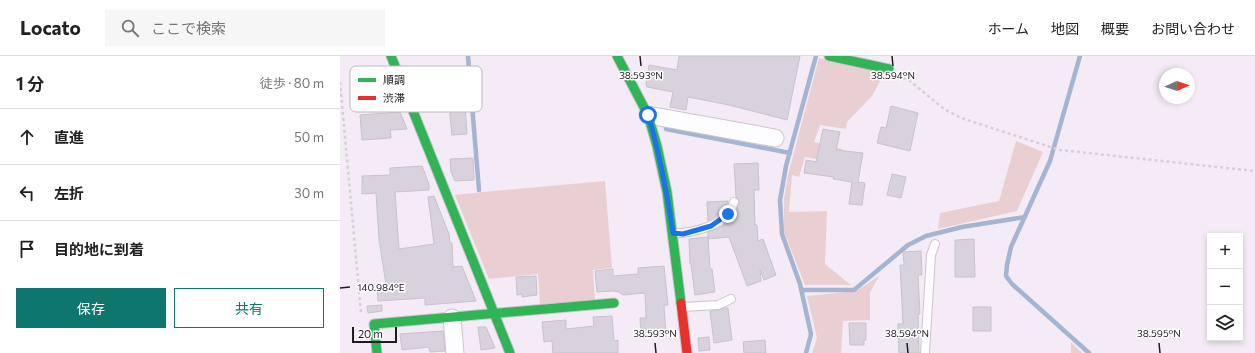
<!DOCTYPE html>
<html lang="ja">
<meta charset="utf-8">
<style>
body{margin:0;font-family:Commissioner,"Noto Sans JP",sans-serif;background:#f6f6f6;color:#222}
.controls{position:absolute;right:12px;bottom:12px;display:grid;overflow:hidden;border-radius:0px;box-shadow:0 2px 6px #0003}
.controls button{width:36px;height:36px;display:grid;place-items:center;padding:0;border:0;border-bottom:1px solid #e0e0e0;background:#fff;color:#222;font:20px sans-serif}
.compass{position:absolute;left:819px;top:12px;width:36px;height:36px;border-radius:50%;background:#fff;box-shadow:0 2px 6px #0003;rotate:87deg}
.scale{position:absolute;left:12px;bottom:10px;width:45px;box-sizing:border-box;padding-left:4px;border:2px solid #201b21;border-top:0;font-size:11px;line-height:14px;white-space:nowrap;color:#201b21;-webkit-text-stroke:3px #fff;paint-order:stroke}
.stop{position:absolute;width:12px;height:12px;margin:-9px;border:3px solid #1a73e8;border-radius:50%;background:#fff}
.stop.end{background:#1a73e8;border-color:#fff;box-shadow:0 1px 4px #0008}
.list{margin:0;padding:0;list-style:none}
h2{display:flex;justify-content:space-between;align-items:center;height:52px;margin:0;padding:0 16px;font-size:17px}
h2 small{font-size:13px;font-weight:400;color:#767676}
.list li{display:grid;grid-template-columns:26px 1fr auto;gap:12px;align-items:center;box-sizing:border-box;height:56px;padding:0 16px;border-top:1px solid #e0e0e0}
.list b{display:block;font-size:15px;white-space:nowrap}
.list em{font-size:13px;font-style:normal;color:#767676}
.actions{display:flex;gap:8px;padding:12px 16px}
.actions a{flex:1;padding:9px 0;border:1px solid #0f766e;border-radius:0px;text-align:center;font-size:14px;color:#0f766e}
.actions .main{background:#0f766e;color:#fff}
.icon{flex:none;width:22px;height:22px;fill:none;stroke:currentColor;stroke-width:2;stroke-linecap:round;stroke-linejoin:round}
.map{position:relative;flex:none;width:915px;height:297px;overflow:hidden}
header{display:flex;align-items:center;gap:24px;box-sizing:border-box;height:56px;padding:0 20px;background:#fff;border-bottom:1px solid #e0e0e0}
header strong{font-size:19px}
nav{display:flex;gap:22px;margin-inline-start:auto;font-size:14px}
.search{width:280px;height:36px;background:#f6f6f6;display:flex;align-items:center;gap:10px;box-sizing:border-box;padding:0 14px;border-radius:0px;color:#767676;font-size:15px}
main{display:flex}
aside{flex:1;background:#fff}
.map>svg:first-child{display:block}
.green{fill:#e9cfd1}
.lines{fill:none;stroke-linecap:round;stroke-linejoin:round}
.stream{stroke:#a4b4d1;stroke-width:4.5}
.building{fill:#d7d2db;stroke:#c7c3cc}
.lane-casing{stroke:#ccc5cd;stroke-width:10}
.street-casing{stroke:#ccc5cd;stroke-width:19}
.fast-casing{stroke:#ccc5cd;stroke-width:11}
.jam-casing{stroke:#ccc5cd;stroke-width:11}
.path{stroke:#d4d1d4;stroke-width:2.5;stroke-dasharray:3 3;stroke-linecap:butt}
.lane{stroke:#fdfcfe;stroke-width:8}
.street{stroke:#fdfcfe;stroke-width:17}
.fast{stroke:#30b455;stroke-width:9}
.jam{stroke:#e5322d;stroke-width:9}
.route{stroke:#1a73e8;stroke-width:5}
.ticks{fill:none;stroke:#201b21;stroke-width:1.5}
.key{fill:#fff;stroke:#bcbbbc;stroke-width:1}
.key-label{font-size:11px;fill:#201b21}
.ticks-label{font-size:10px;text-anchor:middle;fill:#201b21;stroke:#fff;stroke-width:3;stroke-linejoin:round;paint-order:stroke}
</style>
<header>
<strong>Locato</strong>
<div class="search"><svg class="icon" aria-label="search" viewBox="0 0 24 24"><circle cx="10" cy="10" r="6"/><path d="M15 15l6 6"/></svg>ここで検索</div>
<nav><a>ホーム</a><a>地図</a><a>概要</a><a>お問い合わせ</a></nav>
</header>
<main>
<aside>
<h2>1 分<small>徒歩 · 80 m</small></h2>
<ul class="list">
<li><svg class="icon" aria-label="ahead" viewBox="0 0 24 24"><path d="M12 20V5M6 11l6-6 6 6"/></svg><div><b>直進</b></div><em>50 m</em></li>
<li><svg class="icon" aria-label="left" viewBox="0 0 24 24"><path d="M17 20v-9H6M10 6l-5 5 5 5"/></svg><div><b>左折</b></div><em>30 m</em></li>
<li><svg class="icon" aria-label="arrive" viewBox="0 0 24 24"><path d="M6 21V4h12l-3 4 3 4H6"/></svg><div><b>目的地に到着</b></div></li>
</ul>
<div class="actions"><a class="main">保存</a><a>共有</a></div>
</aside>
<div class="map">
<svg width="915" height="297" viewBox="0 0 915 297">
<rect width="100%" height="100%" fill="#f4ebf6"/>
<path class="green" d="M479,2L545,16L532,40L507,66L506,73L480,69L474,86L502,93L499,107L465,101L459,121L452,119L449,156L487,155L485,208L511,229H465L444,176V143L448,119Z
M676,85L703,96L677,155L598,173L600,157L659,145Z
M265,125L272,212L253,214L255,244L200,248L198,218L149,223L115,139L143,136Z
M540,219L530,236V264L503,265L501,297H472L477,282L467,240L517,235Z
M731,286L742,297H731Z"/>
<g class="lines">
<path class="stream" d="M128,0L139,134
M740,0L710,105L671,191L667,209L666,220L672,228L749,297
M326,73L450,97
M461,234H514L568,189L586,180L622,171L685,161
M466,297L471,278L460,228L442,178L440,144L446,110L476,0"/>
</g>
<path class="building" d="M339,0H460L447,64L389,49L348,41L346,54L330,51L333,36L307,31L306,28L309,9L337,14Z
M125,49L127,78L112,79L109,50Z
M551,50L578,57L570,95L537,87L541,71L546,72Z
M60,56L67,73L50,74L51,82L22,84L20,59Z
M483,73L500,76L496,94L523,97L518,126L525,127L522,149L509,148L512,126L493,123L494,121L464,117L466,104L476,106Z
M133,102L134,124L115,125L111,116L110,103Z
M418,107L419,134H414L415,169H417L418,185L423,183L436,219L424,224L420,214L421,225L407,230L389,181L368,183V176L381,171L389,166L394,160L399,148V143L396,141L394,108Z
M82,110L89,128V134L55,136L59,193L94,188L88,141L94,140L109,178L110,187H112L113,211L122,210L136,245L85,249V242L38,245L37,228H46L39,184L36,137L22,138V120L50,119V112Z
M552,118L566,121L561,142L547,139Z
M388,145L385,153L381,157L368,165L367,146Z
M368,181L370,213H372L375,236L355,239L351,208H350L349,183Z
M634,183L635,221H615V184Z
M581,195L582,219H578L580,258H578L579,297H559L558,268H563L560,209H564L563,196Z
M324,210L328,249H324L326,280L301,281L300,262H306L305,237L283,239L279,236L273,235L257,236L255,215L273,213V220L298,218V212Z
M196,220L197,239L182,241V238L177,239L176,221Z
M42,249V255L28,257L27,250Z
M633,251H651V275H633Z
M384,252H388L392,284L374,287L370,255L379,254Z
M272,260L274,285L278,284V297H213L212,285L204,286L202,266L226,264V273L254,270L253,261Z
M509,267H526V284H524V289H510Z
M138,271H146L155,292L141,294Z
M103,275L105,295L90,296L89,291L62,294L60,278Z
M369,281L370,294L359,295L358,282Z
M425,284L426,297H404L403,286Z"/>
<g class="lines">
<defs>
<path id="lane" d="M334,177C349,178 380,170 389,157C391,154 392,150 394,146
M343,251L378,249L391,243
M585,297L591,199L595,188"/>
<path id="street" d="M308,59L435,82
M112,262L115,297"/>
<path id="fast" d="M51,0L170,297
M277,0L308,59L317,90L327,136L341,247
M489,0L549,13
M37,297L34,268L274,247"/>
<path id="jam" d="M341,247L347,297"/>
</defs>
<use href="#lane" class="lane-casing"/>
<use href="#street" class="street-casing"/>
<use href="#fast" class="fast-casing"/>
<use href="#jam" class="jam-casing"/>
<path class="path" d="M563,22L570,25L604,53L621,62L720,94L915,115
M0,26L21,257"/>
<use href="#lane" class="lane"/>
<use href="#street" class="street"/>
<use href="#fast" class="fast"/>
<use href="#jam" class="jam"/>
</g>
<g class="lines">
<path class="route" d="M308,59C320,98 327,137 333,177L343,178L371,170L388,158"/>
</g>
<path class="ticks" d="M300,0L301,10M552,0L553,10M0,232L10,231M315,287L316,297M567,287L568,297M819,287L820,297"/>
<rect x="10" y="10" width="132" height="46" rx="6" class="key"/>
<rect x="18" y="22" width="18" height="4" fill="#30b455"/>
<rect x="18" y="40" width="18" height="4" fill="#e5322d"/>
<g class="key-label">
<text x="43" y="28">順調</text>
<text x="43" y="46">渋滞</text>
</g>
<g class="ticks-label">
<text x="301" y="23">38.593°N</text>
<text x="553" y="23">38.594°N</text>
<text x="41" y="235">140.984°E</text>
<text x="315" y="281">38.593°N</text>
<text x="567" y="281">38.594°N</text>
<text x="819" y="281">38.595°N</text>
</g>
</svg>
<div class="controls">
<button>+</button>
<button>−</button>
<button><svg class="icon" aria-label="layers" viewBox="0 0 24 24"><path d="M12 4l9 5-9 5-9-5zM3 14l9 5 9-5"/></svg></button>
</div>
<svg class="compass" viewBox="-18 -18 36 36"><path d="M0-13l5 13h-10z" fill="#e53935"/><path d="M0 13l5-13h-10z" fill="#767676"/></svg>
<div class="scale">20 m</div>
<div class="stop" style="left:308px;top:59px"></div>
<div class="stop end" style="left:388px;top:158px"></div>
</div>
</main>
